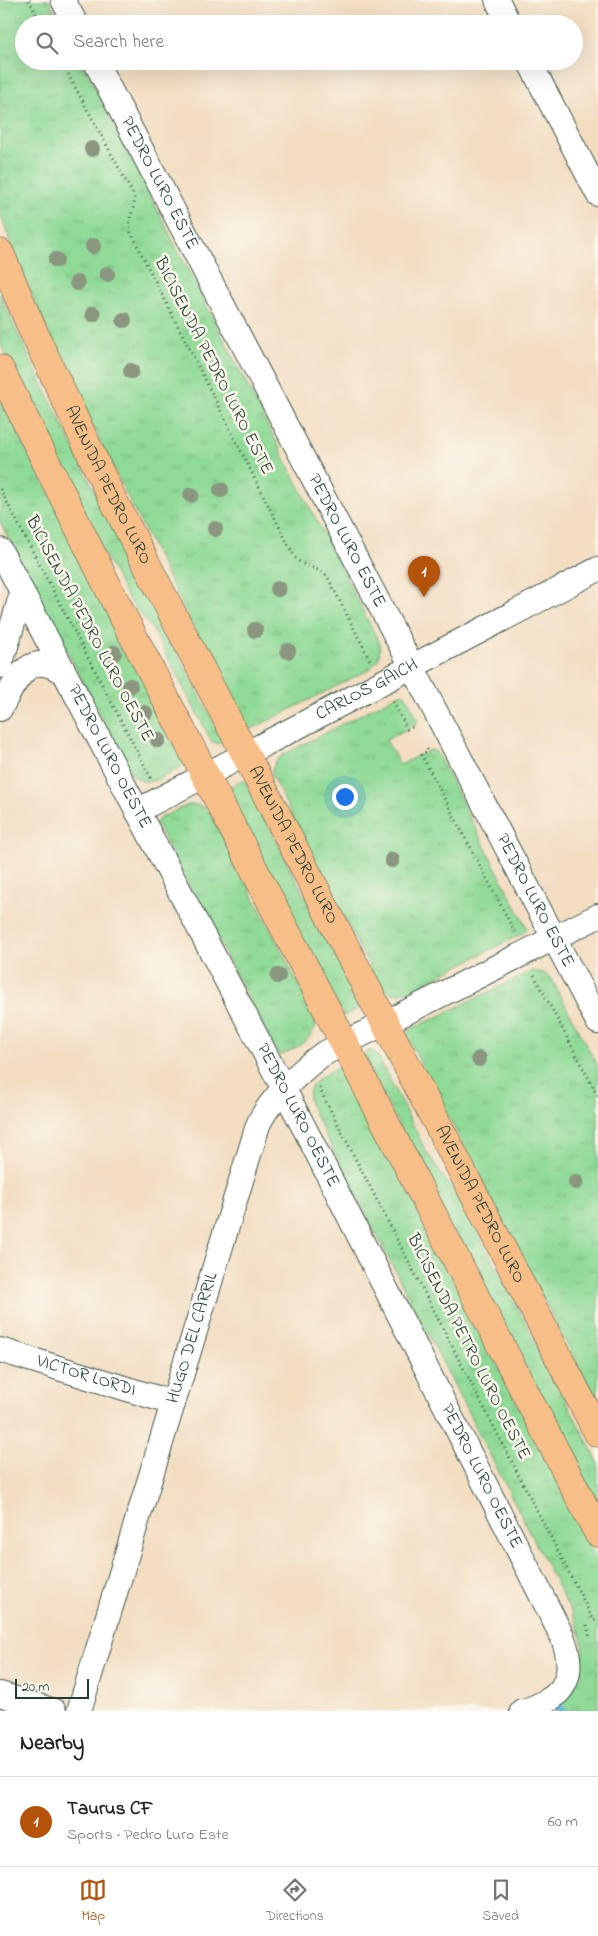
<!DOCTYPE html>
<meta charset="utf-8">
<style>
body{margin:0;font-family:"Indie Flower",sans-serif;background:#f6f6f6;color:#222}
.scale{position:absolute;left:15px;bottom:12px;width:74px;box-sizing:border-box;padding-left:5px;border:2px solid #1f3d34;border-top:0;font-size:14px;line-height:18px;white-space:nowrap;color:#1f3d34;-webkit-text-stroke:4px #fbf7ec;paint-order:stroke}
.you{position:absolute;left:344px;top:796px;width:18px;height:18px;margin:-12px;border:4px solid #fff;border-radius:50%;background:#1a73e8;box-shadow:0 0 0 8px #1a73e833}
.badge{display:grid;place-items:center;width:32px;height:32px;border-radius:50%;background:#b45309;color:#fff;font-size:16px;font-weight:700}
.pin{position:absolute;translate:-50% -41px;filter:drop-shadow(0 1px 2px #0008)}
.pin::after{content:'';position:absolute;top:26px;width:18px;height:15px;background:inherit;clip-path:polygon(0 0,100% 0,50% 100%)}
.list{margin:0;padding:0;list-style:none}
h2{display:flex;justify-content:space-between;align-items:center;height:65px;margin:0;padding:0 20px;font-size:21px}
h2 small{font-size:16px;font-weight:400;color:#767676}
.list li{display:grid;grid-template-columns:32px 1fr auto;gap:15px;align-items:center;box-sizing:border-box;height:90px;padding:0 20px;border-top:1px solid #e0e0e0}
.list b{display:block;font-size:19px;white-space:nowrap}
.list p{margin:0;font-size:16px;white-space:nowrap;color:#767676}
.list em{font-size:16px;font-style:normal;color:#767676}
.icon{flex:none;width:28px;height:28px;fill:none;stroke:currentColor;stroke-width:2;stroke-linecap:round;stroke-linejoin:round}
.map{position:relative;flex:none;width:598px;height:1711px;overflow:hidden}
.search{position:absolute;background:#fff;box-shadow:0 5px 20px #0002;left:15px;right:15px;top:15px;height:55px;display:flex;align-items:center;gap:12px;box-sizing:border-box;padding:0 18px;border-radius:28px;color:#767676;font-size:19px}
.sheet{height:155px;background:#fff}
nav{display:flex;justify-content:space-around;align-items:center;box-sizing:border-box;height:70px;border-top:1px solid #e0e0e0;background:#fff;font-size:14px;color:#767676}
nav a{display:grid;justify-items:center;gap:2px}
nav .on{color:#b45309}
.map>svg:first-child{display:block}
.grass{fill:url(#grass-tufts);stroke:#578c65}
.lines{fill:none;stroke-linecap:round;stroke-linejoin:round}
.stream{stroke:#6bbae5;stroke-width:8}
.minor-casing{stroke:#3f5549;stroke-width:26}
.major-casing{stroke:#3f5549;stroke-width:29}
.path{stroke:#3f5549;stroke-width:3;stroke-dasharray:1 4;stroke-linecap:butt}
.minor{stroke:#fff;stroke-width:24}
.major{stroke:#f7be88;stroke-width:28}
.tree{fill:#8a967f}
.labels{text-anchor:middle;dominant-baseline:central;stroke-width:5;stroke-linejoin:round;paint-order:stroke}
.street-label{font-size:18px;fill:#1f3d34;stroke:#fbf7ec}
</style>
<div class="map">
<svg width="598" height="1711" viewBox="0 0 598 1711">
<defs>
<pattern id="grass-tufts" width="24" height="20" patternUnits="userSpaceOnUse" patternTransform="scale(1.25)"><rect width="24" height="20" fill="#8fda96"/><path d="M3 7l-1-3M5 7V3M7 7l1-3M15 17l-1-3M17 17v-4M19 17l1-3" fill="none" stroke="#7bbc82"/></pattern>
</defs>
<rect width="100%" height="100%" fill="#fbf7ec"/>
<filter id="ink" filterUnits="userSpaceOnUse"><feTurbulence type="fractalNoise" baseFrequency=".02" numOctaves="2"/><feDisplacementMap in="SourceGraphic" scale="10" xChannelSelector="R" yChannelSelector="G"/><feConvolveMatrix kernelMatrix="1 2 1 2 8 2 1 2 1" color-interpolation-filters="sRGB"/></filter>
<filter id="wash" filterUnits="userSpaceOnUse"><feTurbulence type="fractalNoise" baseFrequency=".0096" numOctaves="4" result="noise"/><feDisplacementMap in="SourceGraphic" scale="20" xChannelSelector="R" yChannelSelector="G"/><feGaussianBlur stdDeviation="1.12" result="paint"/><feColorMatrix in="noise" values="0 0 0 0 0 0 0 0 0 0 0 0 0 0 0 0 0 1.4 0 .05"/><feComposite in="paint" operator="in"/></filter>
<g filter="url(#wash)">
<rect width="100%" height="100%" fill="#f3dec2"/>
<path class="grass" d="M0,0H49L61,24H24V61H81L380,644L379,658L370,669L252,729H246C189,618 131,507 78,394C50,334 20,275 0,212Z
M0,293L17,332L106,514L222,739L219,744L212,742L152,628L128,599L95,537L5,353L0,343Z
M0,397L184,760V764L181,767C162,777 145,792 129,770L0,522Z
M400,694H405L418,720L416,724L386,740L400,765L428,751L432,750L436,752L527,928L524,933L408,991C396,995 388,994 379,986L271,774L275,762L283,755Z
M240,781H245L362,1007L344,1016L226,791L228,788Z
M188,805C199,804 204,806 211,815L316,1018C317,1039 298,1046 282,1055L278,1054L156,823L160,818Z
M532,971L544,973L552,980L598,1067V1404L406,1035L410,1030Z
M369,1051H373L377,1055L426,1151L468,1213L598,1462V1509L364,1058L365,1054Z
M338,1068H343L349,1077L598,1561V1711H553C577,1678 593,1664 576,1622L310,1105C304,1083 322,1076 338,1068Z"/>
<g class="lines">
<path class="stream" d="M554,1699L561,1711"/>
</g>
</g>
<g filter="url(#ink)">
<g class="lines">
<defs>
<g id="minor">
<path d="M63,0L76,24"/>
<path d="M497,0L509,24"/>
<path id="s1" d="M95,61L598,1022"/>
<path d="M529,61L598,194"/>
<path id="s2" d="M0,550L309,1137L562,1636C572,1661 573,1686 547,1701C539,1705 531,1710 522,1711"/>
<path d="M0,666L22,593"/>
<path d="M0,709C15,682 28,647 64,673"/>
<path id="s3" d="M137,811L598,569"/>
<path id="s4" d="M0,1350L173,1403"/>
<path d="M0,1694L54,1711"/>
<path id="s5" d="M79,1711L258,1125C268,1101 302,1069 323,1054L598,916"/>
</g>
<g id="major">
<path id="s6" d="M0,253L33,331L108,490L598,1433"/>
<path d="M0,369L116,603L598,1533"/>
</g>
</defs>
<use href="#minor" class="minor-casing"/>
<use href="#major" class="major-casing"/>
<path class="path" d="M29,0L41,24
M61,61L134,196C136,208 127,219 130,231L294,556C302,568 317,566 327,576L371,662
M0,489L151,778
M393,702L407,729L415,726
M427,749L428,751L421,754L515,932
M534,975L598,1096
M319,1088L594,1621L598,1619
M587,1625L590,1638"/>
<use href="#minor" class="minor"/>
<use href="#major" class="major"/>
</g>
<g class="tree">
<circle cx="92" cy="149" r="8"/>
<circle cx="93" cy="246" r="8"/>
<circle cx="56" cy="260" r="8"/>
<circle cx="107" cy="274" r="8"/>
<circle cx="77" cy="283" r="8"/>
<circle cx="93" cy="314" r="8"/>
<circle cx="124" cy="320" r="8"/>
<circle cx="131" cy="371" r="8"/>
<circle cx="221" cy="490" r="8"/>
<circle cx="191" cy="495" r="8"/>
<circle cx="215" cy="529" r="8"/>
<circle cx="278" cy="589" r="8"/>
<circle cx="255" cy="630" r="8"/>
<circle cx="288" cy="651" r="8"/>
<circle cx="114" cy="653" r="8"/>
<circle cx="130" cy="686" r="8"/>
<circle cx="145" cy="713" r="8"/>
<circle cx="158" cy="740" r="8"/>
<circle cx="392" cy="860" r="8"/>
<circle cx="278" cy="976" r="8"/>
<circle cx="479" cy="1059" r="8"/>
<circle cx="576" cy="1182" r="8"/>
</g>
</g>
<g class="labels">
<g class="street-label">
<text stroke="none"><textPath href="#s1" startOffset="138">PEDRO LURO ESTE</textPath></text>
<text transform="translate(213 366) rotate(63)">BICISENDA PEDRO LURO ESTE</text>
<text stroke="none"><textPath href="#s6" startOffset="256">AVENIDA PEDRO LURO</textPath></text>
<text stroke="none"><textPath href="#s1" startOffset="542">PEDRO LURO ESTE</textPath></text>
<text transform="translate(89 629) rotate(62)">BICISENDA PEDRO LURO OESTE</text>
<text stroke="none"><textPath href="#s3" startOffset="260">CARLOS GAICH</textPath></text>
<text stroke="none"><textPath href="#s2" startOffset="234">PEDRO LURO OESTE</textPath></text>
<text stroke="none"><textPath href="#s6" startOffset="661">AVENIDA PEDRO LURO</textPath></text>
<text stroke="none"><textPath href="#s1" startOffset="948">PEDRO LURO ESTE</textPath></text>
<text stroke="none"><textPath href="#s2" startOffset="639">PEDRO LURO OESTE</textPath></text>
<text stroke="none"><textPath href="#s6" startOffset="1066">AVENIDA PEDRO LURO</textPath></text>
<text stroke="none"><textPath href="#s5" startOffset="390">HUGO DEL CARRIL</textPath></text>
<text transform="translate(468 1347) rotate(63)">BICISENDA PETRO LURO OESTE</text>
<text stroke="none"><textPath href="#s4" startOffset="90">VICTOR LORDI</textPath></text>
<text stroke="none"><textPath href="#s2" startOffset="1044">PEDRO LURO OESTE</textPath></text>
</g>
</g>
</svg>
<div class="scale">20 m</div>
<div class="you"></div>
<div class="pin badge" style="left:424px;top:597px">1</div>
<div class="search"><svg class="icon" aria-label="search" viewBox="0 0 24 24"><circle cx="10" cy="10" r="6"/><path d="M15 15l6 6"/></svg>Search here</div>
</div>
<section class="sheet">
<h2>Nearby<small></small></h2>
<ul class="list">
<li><span class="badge">1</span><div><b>Taurus CF</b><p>Sports · Pedro Luro Este</p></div><em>60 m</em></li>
</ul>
</section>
<nav>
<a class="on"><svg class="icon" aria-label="map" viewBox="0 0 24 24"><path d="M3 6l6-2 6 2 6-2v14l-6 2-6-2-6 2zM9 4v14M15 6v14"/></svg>Map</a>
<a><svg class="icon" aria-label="directions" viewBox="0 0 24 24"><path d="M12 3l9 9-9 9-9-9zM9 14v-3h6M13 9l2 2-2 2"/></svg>Directions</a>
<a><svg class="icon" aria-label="saved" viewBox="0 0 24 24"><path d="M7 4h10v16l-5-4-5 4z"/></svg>Saved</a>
</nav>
